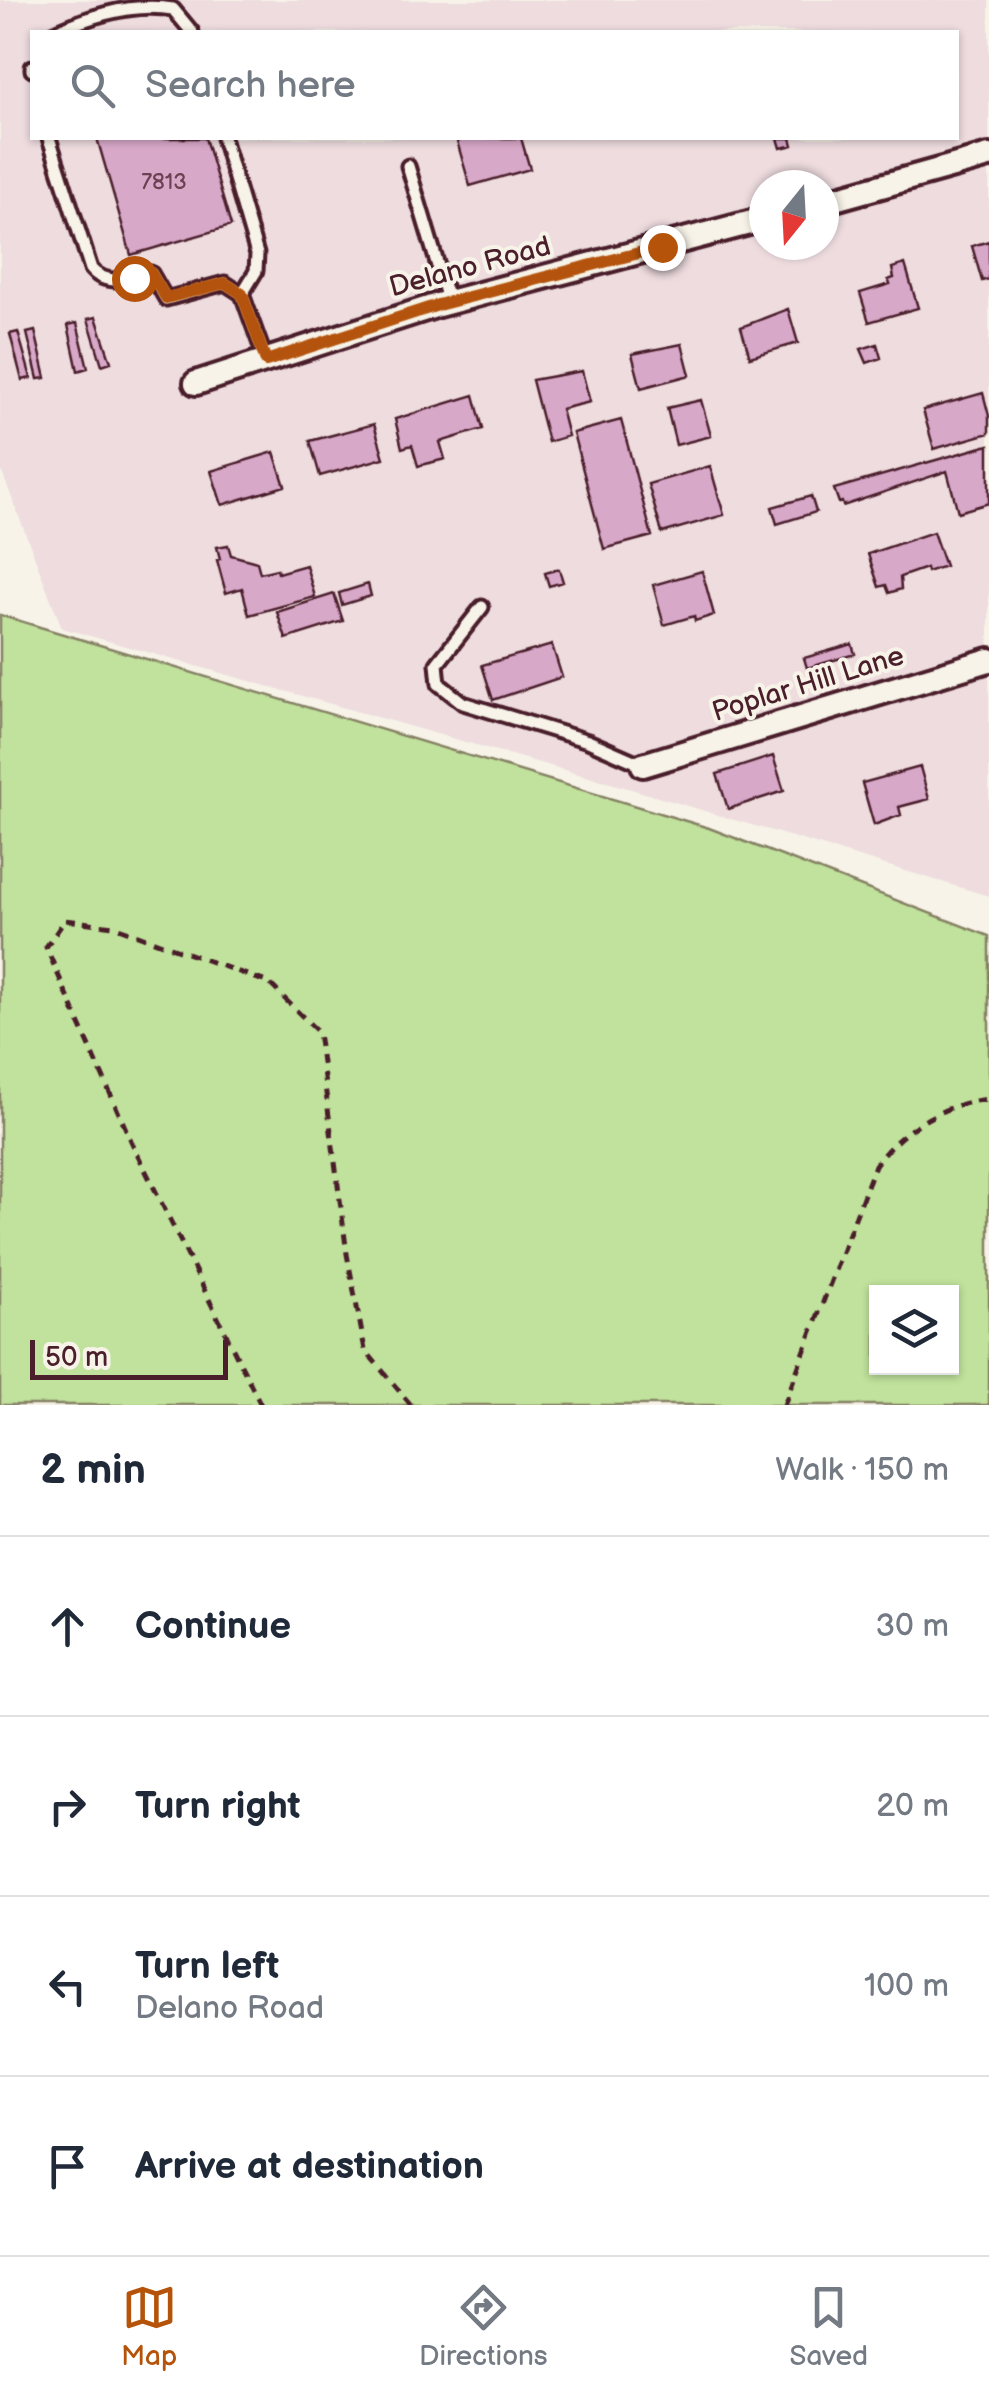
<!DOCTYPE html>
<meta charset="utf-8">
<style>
body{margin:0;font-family:"Balsamiq Sans",sans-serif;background:#f6f6f7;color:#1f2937}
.controls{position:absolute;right:30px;bottom:30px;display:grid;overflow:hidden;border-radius:0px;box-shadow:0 2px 8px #0004}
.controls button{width:90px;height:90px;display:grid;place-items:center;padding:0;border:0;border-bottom:2px solid #e0e1e3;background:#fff;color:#1f2937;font:50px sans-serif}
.compass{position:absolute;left:749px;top:170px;width:90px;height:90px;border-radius:50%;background:#fff;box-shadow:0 2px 8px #0004;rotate:198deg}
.scale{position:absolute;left:30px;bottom:25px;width:198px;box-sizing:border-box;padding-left:10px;border:5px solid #4a1f2b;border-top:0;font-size:28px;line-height:35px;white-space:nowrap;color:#4a1f2b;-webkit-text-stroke:8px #f7f3e8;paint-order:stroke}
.stop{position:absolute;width:30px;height:30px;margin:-22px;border:8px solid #b45309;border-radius:50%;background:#fff}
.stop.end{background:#b45309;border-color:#fff;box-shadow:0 2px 10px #0008}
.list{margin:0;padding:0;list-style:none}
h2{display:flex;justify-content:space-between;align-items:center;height:130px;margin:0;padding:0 40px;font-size:42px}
h2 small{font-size:32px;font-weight:400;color:#747a83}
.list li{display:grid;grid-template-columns:65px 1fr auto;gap:30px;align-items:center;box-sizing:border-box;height:180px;padding:0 40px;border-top:2px solid #e0e1e3}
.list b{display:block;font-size:38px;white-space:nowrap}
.list p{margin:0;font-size:32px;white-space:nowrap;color:#747a83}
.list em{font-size:32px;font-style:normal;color:#747a83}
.icon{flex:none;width:55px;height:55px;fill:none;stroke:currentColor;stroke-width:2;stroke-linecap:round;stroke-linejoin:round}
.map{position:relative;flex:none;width:989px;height:1405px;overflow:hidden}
.search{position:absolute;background:#fff;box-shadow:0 2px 8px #0004;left:30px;right:30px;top:30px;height:110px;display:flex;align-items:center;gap:25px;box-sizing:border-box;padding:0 35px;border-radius:0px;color:#747a83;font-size:38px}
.sheet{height:850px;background:#fff}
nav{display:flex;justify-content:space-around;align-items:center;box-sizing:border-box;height:140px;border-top:2px solid #e0e1e3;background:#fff;font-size:28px;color:#747a83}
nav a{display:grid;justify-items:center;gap:5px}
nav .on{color:#b45309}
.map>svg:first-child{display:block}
.built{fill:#eedcdf;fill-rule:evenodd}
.green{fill:#c0e29c;stroke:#858064;stroke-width:2.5;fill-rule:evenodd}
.building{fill:#d8a8c9;stroke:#4a1f2b;stroke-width:2.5}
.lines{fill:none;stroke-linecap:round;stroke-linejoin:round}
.lane-casing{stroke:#4a1f2b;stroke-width:19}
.street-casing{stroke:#4a1f2b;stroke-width:30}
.path{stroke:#4a1f2b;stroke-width:5;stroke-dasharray:10 8;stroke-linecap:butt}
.lane{stroke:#f7f3e8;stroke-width:11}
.street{stroke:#f7f3e8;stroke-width:22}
.route{stroke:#b45309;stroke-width:12}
.labels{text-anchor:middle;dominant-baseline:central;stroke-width:8;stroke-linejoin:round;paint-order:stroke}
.number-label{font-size:22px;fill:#6e4152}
.street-label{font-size:28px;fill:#4a1f2b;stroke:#f7f3e8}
</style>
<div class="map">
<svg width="989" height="1405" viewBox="0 0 989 1405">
<rect width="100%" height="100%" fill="#f7f3e8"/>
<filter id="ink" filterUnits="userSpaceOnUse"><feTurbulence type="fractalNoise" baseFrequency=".01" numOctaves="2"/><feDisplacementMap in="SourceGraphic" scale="20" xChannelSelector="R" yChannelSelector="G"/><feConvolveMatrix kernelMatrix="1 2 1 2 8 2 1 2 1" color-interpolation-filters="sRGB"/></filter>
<g filter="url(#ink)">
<path class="built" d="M0,0H989V896L621,786L62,628L0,467ZM32,32H956V138H32ZM764,185H824V245H764Z"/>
<path class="green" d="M0,615L709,828L989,936V1405H0ZM876,1292H952V1368H876Z"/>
<path class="building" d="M97,138H205L231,226L131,255Z
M456,138H521L530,169L470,186Z
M778,138H791L793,145L781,148Z
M989,241V279L982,281L972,246Z
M905,264L918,308L869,322L860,293L890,284L888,280L894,278L892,268Z
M788,309L798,343L750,357L741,327Z
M96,317L111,362L102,365L88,319Z
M77,323L88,368L78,371L68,325Z
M35,331L46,378L38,379L27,333Z
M18,332L31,378L22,380L10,334Z
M682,344L690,375L641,388L632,354Z
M877,344L881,358L867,363L861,349Z
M582,371L590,402L561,409L568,436L548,442L532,380Z
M983,393L989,416V433L934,449L923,410Z
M474,395L483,429L440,442L445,459L418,466L412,445L402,448L395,419Z
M701,400L711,436L676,445L667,408Z
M621,420L652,536L604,549L573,433Z
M374,424L384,458L320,476L310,441Z
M989,445V503L958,512L947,471L843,506L842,502L839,503L834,489Z
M274,452L285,486L222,505L211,471Z
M710,466L724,515L662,533L648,484Z
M811,496L816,512L777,524L772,507Z
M933,532L945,566L927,572L926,568L900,577L901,589L889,593L886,585L879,587L868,554Z
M228,545L231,555L257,562L260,573L277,569L278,573L306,565L315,597L249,615L242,588L226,593L217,560L220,559L217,547Z
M559,569L563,582L549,586L545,573Z
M702,571L714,615L695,621L694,616L664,625L653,585Z
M368,584L371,596L342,605L339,593Z
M334,594L343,621L286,639L277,612Z
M852,644L855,654L807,668L804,658Z
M552,645L562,677L493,700L482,665Z
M773,756L784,791L728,809L717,774Z
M920,767L929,799L899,807L901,815L874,825L862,783Z"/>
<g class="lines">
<defs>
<path id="lane" d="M55,32C92,15 133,2 173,9L192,32
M32,67V70
M49,138L91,269C106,287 131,279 151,273L166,299L225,283L242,294L266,361
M223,138L257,254L256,271L242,294
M408,166L449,303
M482,607L437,664L439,684L463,703L588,741L643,765"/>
<path id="street" d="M824,202L989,156
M196,383L438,305L764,219
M643,765L989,660"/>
</defs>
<use href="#lane" class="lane-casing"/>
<use href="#street" class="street-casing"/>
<path class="path" d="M261,1405L132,1143L46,947L65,920L113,926L269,983L318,1032L347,1254L365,1350L411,1405
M784,1405L875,1165C901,1129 945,1103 989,1099"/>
<use href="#lane" class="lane"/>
<use href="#street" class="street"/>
</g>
</g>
<g class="lines" filter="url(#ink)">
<path class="route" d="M134,278L151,273L166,298L225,283L242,294L266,361L438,305L662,247"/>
</g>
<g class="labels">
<g class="number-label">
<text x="164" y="182">7813</text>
</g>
<g class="street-label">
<text transform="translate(470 267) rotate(-15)">Delano Road</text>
<text transform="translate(808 684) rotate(-17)">Poplar Hill Lane</text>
</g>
</g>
</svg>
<div class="controls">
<button><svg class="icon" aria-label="layers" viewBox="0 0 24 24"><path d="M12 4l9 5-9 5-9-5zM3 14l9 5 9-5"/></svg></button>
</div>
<svg class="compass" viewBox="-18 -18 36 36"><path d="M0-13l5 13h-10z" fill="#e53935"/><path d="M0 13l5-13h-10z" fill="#747a83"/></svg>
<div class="scale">50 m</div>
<div class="stop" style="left:134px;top:278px"></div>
<div class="stop end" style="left:662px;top:247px"></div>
<div class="search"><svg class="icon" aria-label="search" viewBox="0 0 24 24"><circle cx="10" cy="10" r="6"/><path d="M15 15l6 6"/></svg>Search here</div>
</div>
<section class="sheet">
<h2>2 min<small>Walk · 150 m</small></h2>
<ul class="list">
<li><svg class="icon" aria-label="ahead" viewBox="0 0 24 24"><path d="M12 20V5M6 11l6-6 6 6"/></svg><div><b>Continue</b></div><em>30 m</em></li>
<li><svg class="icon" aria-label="right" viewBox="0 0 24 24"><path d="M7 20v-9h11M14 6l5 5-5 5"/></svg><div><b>Turn right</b></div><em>20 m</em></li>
<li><svg class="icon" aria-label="left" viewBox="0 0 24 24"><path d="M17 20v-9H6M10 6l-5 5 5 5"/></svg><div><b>Turn left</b><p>Delano Road</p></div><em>100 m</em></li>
<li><svg class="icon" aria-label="arrive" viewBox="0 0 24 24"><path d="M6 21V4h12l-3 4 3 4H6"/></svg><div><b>Arrive at destination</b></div></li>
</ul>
</section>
<nav>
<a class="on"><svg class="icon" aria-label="map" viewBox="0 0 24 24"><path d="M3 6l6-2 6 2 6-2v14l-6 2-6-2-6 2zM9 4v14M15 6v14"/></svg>Map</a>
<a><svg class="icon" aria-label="directions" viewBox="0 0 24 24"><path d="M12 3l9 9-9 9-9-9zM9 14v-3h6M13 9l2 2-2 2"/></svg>Directions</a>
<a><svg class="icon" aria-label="saved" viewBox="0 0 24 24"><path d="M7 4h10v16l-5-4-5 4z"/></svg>Saved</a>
</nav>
